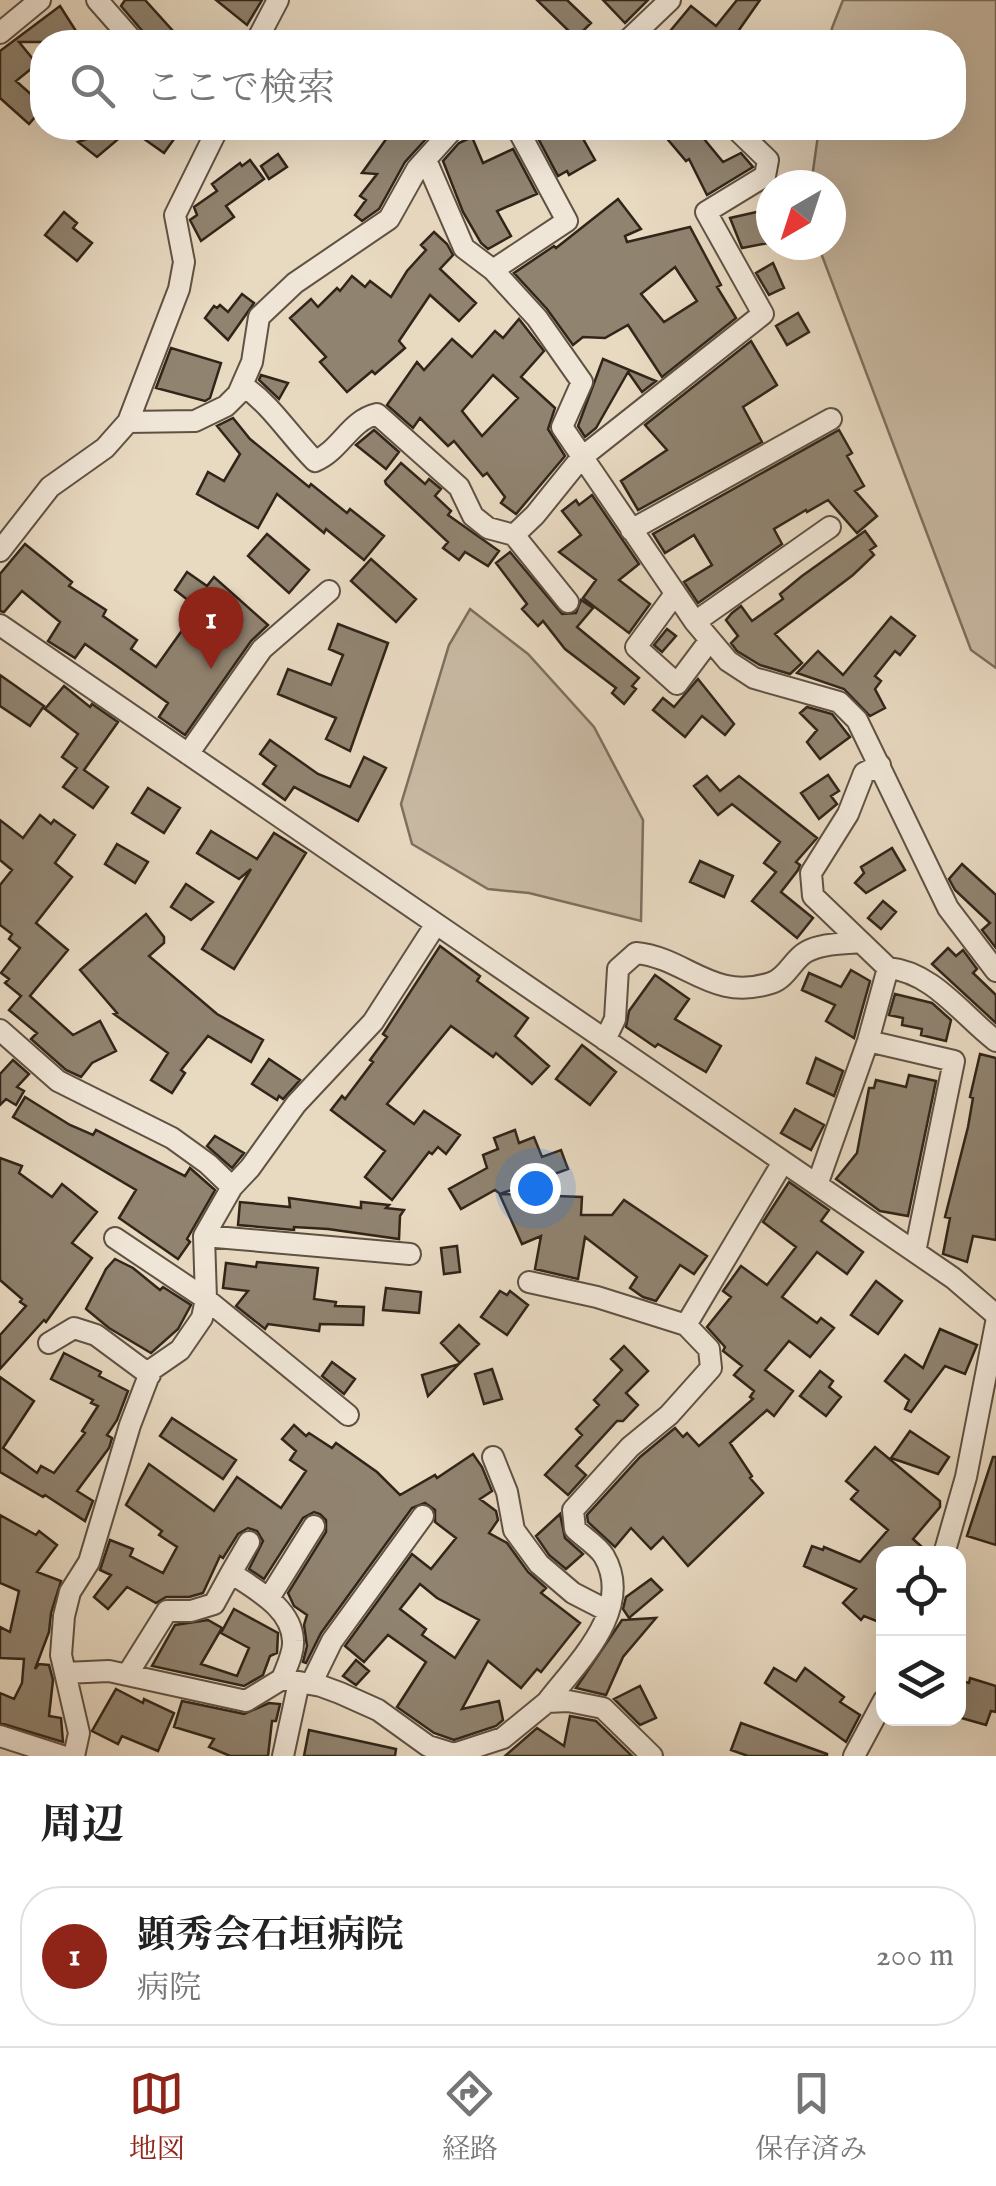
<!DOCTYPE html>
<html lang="ja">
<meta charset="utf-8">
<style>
body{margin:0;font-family:"IM FELL English","Noto Serif JP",serif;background:#f2f2f2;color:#222}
.controls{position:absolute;right:30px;bottom:30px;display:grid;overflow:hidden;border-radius:20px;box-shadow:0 10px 40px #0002}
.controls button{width:90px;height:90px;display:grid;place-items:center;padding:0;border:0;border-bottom:2px solid #e0e0e0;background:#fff;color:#222;font:50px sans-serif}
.compass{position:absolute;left:756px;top:170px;width:90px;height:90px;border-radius:50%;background:#fff;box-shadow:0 10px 40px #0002;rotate:219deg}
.you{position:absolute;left:535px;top:1188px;width:35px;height:35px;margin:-25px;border:8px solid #fff;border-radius:50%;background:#1a73e8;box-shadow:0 0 0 15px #1a73e833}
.badge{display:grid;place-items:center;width:65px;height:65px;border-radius:50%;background:#8f2418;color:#fff;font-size:32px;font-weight:700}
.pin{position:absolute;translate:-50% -82px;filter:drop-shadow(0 2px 5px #0008)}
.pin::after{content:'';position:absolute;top:52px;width:35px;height:30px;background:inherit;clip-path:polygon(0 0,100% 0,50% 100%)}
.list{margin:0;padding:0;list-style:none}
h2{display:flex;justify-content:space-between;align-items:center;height:130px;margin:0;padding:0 40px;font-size:42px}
h2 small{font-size:32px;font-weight:400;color:#767676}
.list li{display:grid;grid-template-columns:65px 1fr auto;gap:30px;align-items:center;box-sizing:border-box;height:140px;margin:0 20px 20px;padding:0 20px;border:2px solid #e0e0e0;border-radius:40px}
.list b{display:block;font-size:38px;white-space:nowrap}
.list p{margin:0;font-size:32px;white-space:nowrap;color:#767676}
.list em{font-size:32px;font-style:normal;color:#767676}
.icon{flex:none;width:55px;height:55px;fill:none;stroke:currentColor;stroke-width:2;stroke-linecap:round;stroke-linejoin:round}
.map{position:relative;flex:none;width:996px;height:1756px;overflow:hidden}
.search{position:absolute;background:#fff;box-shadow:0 10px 40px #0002;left:30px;right:30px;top:30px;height:110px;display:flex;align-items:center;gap:25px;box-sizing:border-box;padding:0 35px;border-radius:40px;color:#767676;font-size:38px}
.sheet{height:290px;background:#fff}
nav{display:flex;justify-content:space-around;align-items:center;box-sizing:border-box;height:140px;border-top:2px solid #e0e0e0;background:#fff;font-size:28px;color:#767676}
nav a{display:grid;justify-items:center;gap:5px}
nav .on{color:#8f2418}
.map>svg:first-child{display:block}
.green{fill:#c9baa4;stroke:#7d705e;stroke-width:2.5}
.building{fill:#908370;stroke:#312519;stroke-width:2.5;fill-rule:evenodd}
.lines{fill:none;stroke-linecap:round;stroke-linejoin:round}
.minor-casing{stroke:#5f5243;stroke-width:24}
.minor{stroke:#f0e6d7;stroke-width:20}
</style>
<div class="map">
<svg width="996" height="1756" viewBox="0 0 996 1756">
<rect width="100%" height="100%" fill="#e8d9c1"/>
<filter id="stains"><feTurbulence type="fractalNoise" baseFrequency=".002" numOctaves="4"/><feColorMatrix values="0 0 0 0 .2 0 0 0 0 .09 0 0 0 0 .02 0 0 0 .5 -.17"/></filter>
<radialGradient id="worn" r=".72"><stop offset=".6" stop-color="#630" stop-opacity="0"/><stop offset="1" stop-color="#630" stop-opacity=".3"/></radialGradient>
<path class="green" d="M843,0H996V668L971,650L818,245H831V185H811L819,128H954V42H830L832,28Z
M470,609L528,654L594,727L643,820L641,921L529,893L488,889L412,844L401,804L449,645Z"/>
<path class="building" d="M125,0H145L183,42H147L144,33L121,6Z
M216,0H262L247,25Z
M537,0H567L591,23L576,38Z
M603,0H648L625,23Z
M737,0H760L732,40L735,42H661L691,6L716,26Z
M60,6L76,31L63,42H19L37,64L16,81L42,104V109L29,124L0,98V51Z
M93,128H182L164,153L130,129L97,157L78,142L87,139Z
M394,128H436L405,162L379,209L362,221L355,215L366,200L360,196L377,174L362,173Z
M562,128L566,136L578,130L595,160L569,175L567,171L558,176L539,140Z
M658,128H695L723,162L741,153L753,167L707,195L689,159L686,161Z
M472,137L483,163L513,149L537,194L497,211L511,236L488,249L481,243L463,212L443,161L459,143Z
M278,154L287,167L269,179L261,166Z
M250,160L264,179L226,206L234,217L201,241L190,220L197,215L194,207L217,191L212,184L240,163L242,166Z
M618,199L641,229L625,236L627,242L690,227L721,285L717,287L736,318L662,377L628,325L605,338L583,337L573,345L547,309L514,273L554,246L556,248ZM675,267L697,301L664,322L641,294Z
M761,211L768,243L742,248L730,218Z
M64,212L77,223L73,228L92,243L77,261L45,235Z
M434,232L447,244L453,255L440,269L476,303L459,321L430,295L399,341L405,348L375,374L372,371L347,392L320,362L326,357L290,318L311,299L318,307L337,288L340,291L352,276L365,287L370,281L391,297L407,271L426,250L421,245Z
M773,263L784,288L769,295L756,273Z
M242,294L254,303L228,340L205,318L214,306L217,308L220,305L228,312Z
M798,313L809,332L787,345L776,326Z
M519,319L544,351L521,377L555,408L548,429L565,456L516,514L501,503L505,497L487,473L483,476L454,441L448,446L420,418L413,428L387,405L417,362L424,370L452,339L472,357L495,331L503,338ZM493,375L518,398L482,436L462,411Z
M751,341L777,385L743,407L762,442L638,510L621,481L667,450L645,425Z
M171,348L221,363L210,398L205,401L156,388Z
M603,359L656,381L642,392L628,372L596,428L585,437L578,426Z
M261,375L288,383L279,399L259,380Z
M233,418L250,439L309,487L311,484L347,513L350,509L384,536L364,560L326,529L324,533L277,494L258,528L197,494L208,472L224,481L240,454L217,426Z
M374,430L399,452L386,469L356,445Z
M839,430L852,453L847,456L864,486L855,491L877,516L857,533L828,500L807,512L806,510L774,529L782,544L698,603L684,582L712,565L694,535L665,553L653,534Z
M401,463L425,484L429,479L441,489L435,496L451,511L448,515L499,551L488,566L465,552L459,560L443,548L448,542L386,484L385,481Z
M592,495L639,564L619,580L650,604L629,633L583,598L596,580L559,552L581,535L562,511L576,500L579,505Z
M865,531L876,546L870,550L874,555L853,575L775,634L802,663L790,674L760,665L737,651L731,643L738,636L726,620L732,613L741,606L752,621L783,599L780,594L802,576Z
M267,534L309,570L289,593L248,556Z
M25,544L72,582L69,586L106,610L103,616L137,640L131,649L156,667L198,608L175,590L187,572L207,586L214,577L268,625L251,641L185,735L159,717L168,703L118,667L85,644L75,658L48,641L60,622L22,591L4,612L0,611V574Z
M510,552L562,614L576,613L581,600L593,608L577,627L639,678L632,686L636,689L624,704L612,693L616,688L565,649L543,621L538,626L522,609L527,604L496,563Z
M371,559L416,599L396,622L351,581Z
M891,617L915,636L900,655L895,651L875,676L881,681L875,689L885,708L870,716L844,689L797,673L818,651L843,675Z
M338,624L388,643L350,751L326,739L336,718L278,694L288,669L331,685L343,655L329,649Z
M667,629L676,636L662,652L654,645Z
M0,675L44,706L30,726L0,706Z
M698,679L734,724L725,735L702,716L685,737L653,710L663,698L674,707Z
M64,686L90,707L92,704L118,722L84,770L108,787L93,808L63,787L77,768L62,757L78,734L45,709Z
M807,707L832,714L850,737L820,759L807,742L817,730L800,713Z
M270,740L318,774L350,787L364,757L386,768L358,821L294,787L285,800L263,784L276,766L260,754Z
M828,775L839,791L831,796L837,804L819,819L801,793Z
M707,776L720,791L739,776L817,838L796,862L800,865L798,870L781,892L813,918L797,938L752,901L776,872L764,863L780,842L732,804L718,815L694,786Z
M148,788L180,808L164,833L132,813Z
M40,815L51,824L54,820L75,835L55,863L72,877L36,923L68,950L30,996L73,1035L100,1021L116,1051L92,1063L81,1077L66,1070L31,1039L37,1033L9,1010L21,996L5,983L9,979L1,973L20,948L9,939L12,934L0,925V885L12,870L0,860V820L23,838Z
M211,831L257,859L274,833L306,853L234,969L202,949L251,869L239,879L197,853Z
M117,844L148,862L135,883L105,864Z
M892,848L905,870L866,893L855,883L864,873L861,867Z
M700,861L733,876L724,897L690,882Z
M962,864L996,895V948L982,930L990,923L955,890L949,879Z
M186,884L213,902L191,920L171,907Z
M883,901L896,912L881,929L868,918Z
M146,914L164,937V943L149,956L217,1014L263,1040L251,1062L208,1036L181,1070L185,1073L172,1093L151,1080L168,1053L114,1014L117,1013L80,970Z
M440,946L480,976L477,981L528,1018L515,1036L549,1066L532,1084L496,1053L493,1057L451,1026L387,1104L414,1124L424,1111L460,1135L446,1154L438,1147L432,1154L429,1152L392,1200L365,1177L385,1151L331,1110L342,1096L345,1099L373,1062L370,1060L387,1037L383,1034Z
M948,948L956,956L963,950L977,969L973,973L996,995V1023L932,964Z
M851,970L870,981L854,1038L826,1021L835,1005L802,990L809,973L841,987Z
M655,975L689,999L675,1019L721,1046L706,1072L658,1044L655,1047L626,1027L629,1011Z
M895,994L932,1003L951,1020L946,1041L921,1035L922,1029L902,1025L903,1018L889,1015Z
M582,1045L616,1072L590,1105L556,1079Z
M980,1054L996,1058V1240L973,1236L967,1262L943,1254L950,1218L945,1217L968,1127L973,1098L970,1097Z
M816,1058L843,1071L834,1096L807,1083Z
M269,1059L300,1080L283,1099L279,1096L277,1100L252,1084Z
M13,1060L29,1074L17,1087L24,1091L16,1105L6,1099L0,1105V1074Z
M909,1075L936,1081L908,1216L880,1211L836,1179L857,1153L869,1088H874L876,1080L906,1087Z
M25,1097L70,1125L93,1135L96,1130L185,1176L190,1168L215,1190L187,1239L190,1242L178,1259L119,1218L136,1190L13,1117Z
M795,1109L824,1125L811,1150L781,1133Z
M515,1130L519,1143L534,1137L542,1157L561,1150L568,1169L500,1194L582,1197L581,1215H612L624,1200L707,1256L694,1274L680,1265L656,1301L643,1297L630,1288L637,1277L585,1237L578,1279L535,1269L541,1236L522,1244L499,1193L495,1190L461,1209L449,1189L487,1168L483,1155L498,1149L494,1138Z
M215,1136L244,1153L232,1168L207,1146Z
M0,1158L22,1166L19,1173L52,1197L62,1184L97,1212L72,1243L92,1258L46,1322L44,1320L0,1369V1335L26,1306L20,1302L22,1299L0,1280Z
M789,1182L829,1210L821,1221L863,1252L847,1274L817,1252L782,1297L817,1323L821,1318L834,1328L810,1357L789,1341L765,1370L793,1391L774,1416L767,1410L730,1443L752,1476L750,1478L763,1493L688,1566L663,1537L651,1549L631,1528L615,1547L588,1522L587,1515L640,1457L675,1428L683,1437L687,1433L699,1446L753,1399L750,1397L754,1391L734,1375L742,1366L723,1351L725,1347L707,1327L731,1297L723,1291L741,1266L767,1285L796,1247L763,1222Z
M289,1198L361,1208V1202L389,1205L386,1208L404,1210L400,1216L399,1239L328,1229L294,1227V1230L238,1225L240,1202L290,1207Z
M457,1246L460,1272L444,1274L441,1248Z
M115,1259L133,1268L160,1290L163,1287L191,1305L178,1329L151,1353L109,1328L86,1309L106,1269Z
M257,1262L318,1268L314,1299L336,1302L335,1306L364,1307L363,1325L320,1324L319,1331L268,1324L265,1329L236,1306L248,1291L223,1288L226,1263L256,1267Z
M876,1281L902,1301L878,1334L851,1315Z
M386,1288L421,1292L419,1313L383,1310Z
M500,1291L507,1295L510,1291L528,1305L507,1335L481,1317Z
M459,1325L479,1344L460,1363L441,1343Z
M940,1329L977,1345L965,1374L945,1366L911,1412L905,1409L909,1400L885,1381L905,1355L923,1368Z
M624,1346L648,1371L626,1393L638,1405L623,1421H617L576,1466L586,1475L568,1495L545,1475L582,1435L576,1429L599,1405L594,1400L622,1370L611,1359Z
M64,1353L101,1372L99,1376L128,1391L117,1420L107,1435L112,1438L109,1448L77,1491L93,1501L85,1521L45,1495L43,1497L0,1472V1377L34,1401L3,1448L37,1473L41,1466L54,1473L85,1433L82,1431L98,1406L91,1403L93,1400L51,1379Z
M332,1362L355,1379L344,1394L322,1376Z
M459,1364L428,1396L422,1375Z
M492,1369L502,1399L484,1404L475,1374Z
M820,1371L833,1381L829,1387L841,1397L826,1416L800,1396Z
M172,1418L236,1460L223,1479L160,1436Z
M294,1425L306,1436L309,1433L332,1448L336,1443L377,1472L400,1495L435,1475L437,1478L473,1454L482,1467L492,1491L480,1499L496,1511L498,1520L489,1533L507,1543L528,1572L546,1588L541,1593L580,1623L541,1672L537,1669L521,1688L488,1661L462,1709L499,1701L503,1720L496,1726L454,1740L434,1733L397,1707L426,1662L388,1635L364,1662L345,1646L412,1554L431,1569L456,1538L435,1522V1510L425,1503L412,1508L321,1633L306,1663L303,1662L307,1646L304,1625L307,1615L294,1606L288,1593L326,1532V1520L320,1514L314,1512L303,1518L264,1579L249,1569L263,1541L257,1531L248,1528L238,1534L223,1558L220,1556L203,1593L189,1597H166L156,1603L127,1587L108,1609L94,1597L111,1575L100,1570L110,1540L133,1549L130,1556L163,1573L177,1547L159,1535L162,1531L126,1505L149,1464L214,1511L237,1477L281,1508L306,1471L290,1460L296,1451L282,1439ZM420,1584L437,1598L479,1620L455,1658L422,1635L426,1629L400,1609Z
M910,1431L949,1457L938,1474L891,1458Z
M875,1447L940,1501V1507L913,1539L930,1554H884V1624L864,1616L861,1620L843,1603L856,1589L804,1566L812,1546L823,1550L824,1547L860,1562L888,1530L851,1499L858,1491L846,1481Z
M993,1457H996V1545L967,1536Z
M560,1514L565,1538L583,1554L566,1569L549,1555L536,1536Z
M0,1515L36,1535L39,1531L57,1545L37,1572L61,1581L51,1613L49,1632L35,1669L39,1664L49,1665L53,1680L49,1716L61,1718L63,1742L0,1723V1693L14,1699L22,1683L24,1659L0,1658V1627L10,1632L19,1591L0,1583Z
M651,1579L662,1590L629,1618L623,1609L626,1597Z
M234,1609L278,1633L277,1653L270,1656L263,1675L244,1686L152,1666L175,1625L208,1620L222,1628L201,1664L237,1676L249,1648L221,1633Z
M656,1618L623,1657L606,1695L576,1688L622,1620Z
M356,1660L369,1671L356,1685L343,1676Z
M774,1668L796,1681L805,1668L844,1697L840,1702L860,1715L846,1742L765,1683Z
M970,1678L996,1686V1712L991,1711L986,1725L958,1717V1680L969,1683Z
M640,1686L656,1718L640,1725L614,1699Z
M116,1689L143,1703L144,1699L174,1713L158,1751L122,1736L118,1744L92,1731Z
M182,1701L244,1714L269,1703L280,1704L276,1721H272L268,1756H230L209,1747L214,1739L174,1727Z
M570,1716L596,1721L632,1756H505L537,1728L564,1746Z
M741,1723L827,1754V1756H748L731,1750Z
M309,1730L396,1749L395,1756H304Z"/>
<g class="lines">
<defs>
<path id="minor" d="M97,0L134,42
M0,33L40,0
M256,42L278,0
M626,42L670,0
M78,128H79
M426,160L464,248L493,270L537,318L582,382L562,427L695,622L728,661L754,678L839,702L857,720L948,908L996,971
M493,270L567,221L517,128
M242,385C272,405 289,435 315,461C340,451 350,420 377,414L459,487L473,516L488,528L514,535L535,515L581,458L763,314L706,212L765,176L768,160L735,128
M128,422L179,289L184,262L175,215L218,128
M631,530L831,419
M514,535L568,602
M0,551L50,487L105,448L128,422L195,421L226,406L238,394L252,362L259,317L295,283L389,219L417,169L454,128
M675,594L636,647L677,684L710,640
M695,622L830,527
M0,625L953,1278L996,1315
M188,754L262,649L329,591
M880,765L864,773L848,814L811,873L813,896L888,968C933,972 962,1015 996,1041
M0,1030L58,1081L172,1138L208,1164L232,1187
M605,1040L615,1019L618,969L636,953C687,958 712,1002 771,983C787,978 793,959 806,952C822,943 844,944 861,942
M868,1041L954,1061L915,1252
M817,1185L868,1041L888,968
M204,1236L410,1254
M115,1238L206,1299L348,1415
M529,1282L597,1297L686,1325
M49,1343L74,1328L96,1335L150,1375
M493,1457L507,1492L514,1530L539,1564L573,1593L608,1611
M944,1554L966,1477L996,1323
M231,1573L249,1542
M269,1598L314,1526
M65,1673L109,1671L246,1701L282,1679L321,1686L340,1693L378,1710L428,1746L454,1754L503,1738L547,1702L568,1701L603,1708L652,1756
M127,1675L167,1611H191L214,1604L231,1573C256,1590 292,1608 293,1641C294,1653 286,1668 282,1679
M311,1684L332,1641L423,1516
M547,1702C576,1664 635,1609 604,1556C598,1546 583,1537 575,1529L573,1510L630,1447L669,1415L711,1368L709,1349L686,1325L783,1162
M0,1736L62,1756
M74,1756L79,1733L61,1655L64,1616L70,1592L89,1562L130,1425L151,1370L180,1350L202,1318L206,1299L204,1236L232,1187L250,1168L296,1104L373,1022L436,924
M283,1756L299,1682
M854,1756L884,1700"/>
</defs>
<use href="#minor" class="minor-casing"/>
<use href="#minor" class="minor"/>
</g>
<rect width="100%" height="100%" filter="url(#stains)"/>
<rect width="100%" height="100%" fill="url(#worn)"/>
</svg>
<div class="controls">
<button><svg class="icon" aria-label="locate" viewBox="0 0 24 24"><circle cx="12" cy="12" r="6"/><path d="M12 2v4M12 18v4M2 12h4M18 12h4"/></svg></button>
<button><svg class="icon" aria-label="layers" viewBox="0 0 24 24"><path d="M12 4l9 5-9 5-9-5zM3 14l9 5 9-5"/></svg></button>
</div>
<svg class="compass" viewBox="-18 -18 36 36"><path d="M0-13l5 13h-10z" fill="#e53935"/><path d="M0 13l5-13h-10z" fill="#767676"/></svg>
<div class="you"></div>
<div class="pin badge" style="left:211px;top:669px">1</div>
<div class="search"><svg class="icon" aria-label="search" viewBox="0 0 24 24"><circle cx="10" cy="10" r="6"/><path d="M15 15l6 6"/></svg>ここで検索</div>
</div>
<section class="sheet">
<h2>周辺<small></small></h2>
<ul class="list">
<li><span class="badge">1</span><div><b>顕秀会石垣病院</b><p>病院</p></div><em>200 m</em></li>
</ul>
</section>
<nav>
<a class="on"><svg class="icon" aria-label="map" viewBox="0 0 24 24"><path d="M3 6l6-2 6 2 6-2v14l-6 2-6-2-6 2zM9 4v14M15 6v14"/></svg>地図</a>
<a><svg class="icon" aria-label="directions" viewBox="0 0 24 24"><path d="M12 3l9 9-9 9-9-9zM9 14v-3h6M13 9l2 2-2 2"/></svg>経路</a>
<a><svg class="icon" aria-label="saved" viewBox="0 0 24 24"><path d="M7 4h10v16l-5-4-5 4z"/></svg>保存済み</a>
</nav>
